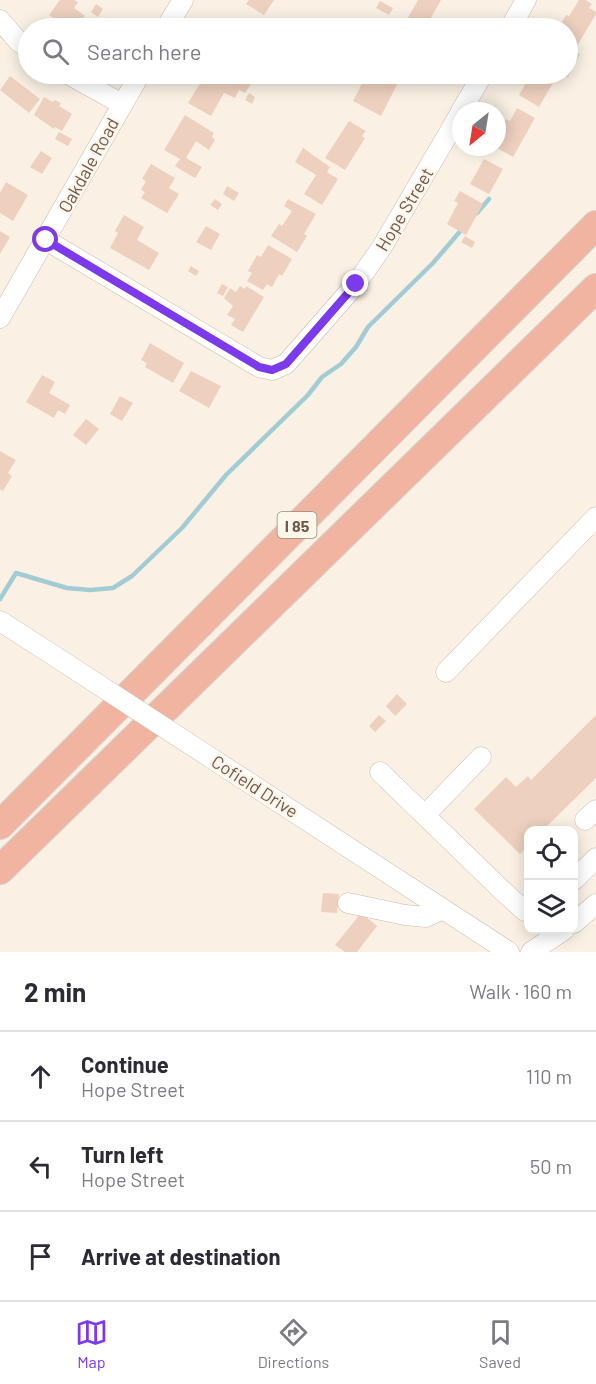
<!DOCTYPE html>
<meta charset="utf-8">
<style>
body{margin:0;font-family:Barlow,sans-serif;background:#f2f2f3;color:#2b2b33}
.controls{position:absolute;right:18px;bottom:18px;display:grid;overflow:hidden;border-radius:12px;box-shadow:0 3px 15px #0003}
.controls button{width:54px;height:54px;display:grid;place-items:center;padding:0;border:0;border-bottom:2px solid #e1e1e2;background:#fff;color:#2b2b33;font:30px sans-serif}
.compass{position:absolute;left:452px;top:102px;width:54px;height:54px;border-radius:50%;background:#fff;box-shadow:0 3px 15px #0003;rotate:210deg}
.stop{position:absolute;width:18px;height:18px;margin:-14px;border:4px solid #7c3aed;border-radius:50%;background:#fff}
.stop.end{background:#7c3aed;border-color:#fff;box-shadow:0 2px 6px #0008}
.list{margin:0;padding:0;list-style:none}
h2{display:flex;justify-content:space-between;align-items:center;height:78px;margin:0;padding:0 24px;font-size:26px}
h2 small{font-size:20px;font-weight:400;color:#7c7c81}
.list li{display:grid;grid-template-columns:39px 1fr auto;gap:18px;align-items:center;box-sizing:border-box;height:90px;padding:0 24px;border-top:2px solid #e1e1e2}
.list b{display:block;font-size:22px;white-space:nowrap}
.list p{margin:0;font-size:20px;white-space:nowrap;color:#7c7c81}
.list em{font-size:20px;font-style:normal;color:#7c7c81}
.icon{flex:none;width:33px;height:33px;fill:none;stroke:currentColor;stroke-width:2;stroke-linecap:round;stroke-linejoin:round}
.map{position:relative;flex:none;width:596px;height:952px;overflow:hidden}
.search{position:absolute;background:#fff;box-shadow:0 3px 15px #0003;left:18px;right:18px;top:18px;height:66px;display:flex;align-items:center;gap:15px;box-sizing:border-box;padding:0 21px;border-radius:33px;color:#7c7c81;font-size:22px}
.sheet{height:348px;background:#fff}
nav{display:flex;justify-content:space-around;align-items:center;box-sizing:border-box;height:84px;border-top:2px solid #e1e1e2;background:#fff;font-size:16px;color:#7c7c81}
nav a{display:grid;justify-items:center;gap:3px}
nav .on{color:#7c3aed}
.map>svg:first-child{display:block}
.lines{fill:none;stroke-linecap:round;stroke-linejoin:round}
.stream{stroke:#a2ccd3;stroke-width:4.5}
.building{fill:#edd0be}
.minor-casing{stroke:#cab9ac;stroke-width:21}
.highway-casing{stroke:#d7d1cd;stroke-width:30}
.minor{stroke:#fff;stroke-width:20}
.highway{stroke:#f0b4a0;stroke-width:28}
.minor-bridge-casing{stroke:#cab9ac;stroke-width:21;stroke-linecap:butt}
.minor-bridge{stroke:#fff;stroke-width:20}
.route{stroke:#7c3aed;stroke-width:8}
.labels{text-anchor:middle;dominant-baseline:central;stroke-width:5;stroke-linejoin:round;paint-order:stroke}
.shield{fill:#fdf6ea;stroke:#9a887b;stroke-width:1.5}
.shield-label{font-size:16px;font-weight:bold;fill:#70594c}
.street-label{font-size:18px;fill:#70594c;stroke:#fdf6ea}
</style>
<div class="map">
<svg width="596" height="952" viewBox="0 0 596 952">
<rect width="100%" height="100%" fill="#faf1e4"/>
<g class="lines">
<path class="stream" d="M477,213L489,199
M0,599L16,573L67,588L90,590L113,588L132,576L182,528L226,475L308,395L322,377L341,364L356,347L368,327L433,263L463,228"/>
</g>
<path class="building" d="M60,0H74L78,2L74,8L85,16L76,28H63L58,25L60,23L49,15Z
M249,0H274L264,15L246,4Z
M418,0H441L429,21L434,23L431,28H402Z
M579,0H586L592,4L589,8L596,12V14L577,46L568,40V28H558L566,15L569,16Z
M380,1L393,8L389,15L376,8Z
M96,4L103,9L98,17L91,12Z
M92,18L113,28H86Z
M568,47L580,54L568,77L561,74H568Z
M206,74H244L254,79L245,93L239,90L235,98L224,93L211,116L188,103Z
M374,74H394L401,77L381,116L353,101L365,78L370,81Z
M531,74H540L554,81L539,107L519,95Z
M10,76L40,99L29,113L0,90Z
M249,93L255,97L252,104L245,100Z
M44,97L53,102L55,100L61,103L59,106L72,114L62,131L55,127L54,129L34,115Z
M517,108L535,118L513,157L497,148L499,137L497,135L506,119L510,121Z
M185,115L214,133L212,137L215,140L209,150L196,141L186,158L202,167L195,178L175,166L180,159L164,150Z
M349,121L366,131L362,136L365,138L345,170L325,158Z
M59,132L72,139L68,146L55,139Z
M303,148L330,167L327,172L338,179L322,205L304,194L316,175L295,162Z
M41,151L52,158L42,174L30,167Z
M484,159L503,169L489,194L470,184Z
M151,164L175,178L169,188L179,194L167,213L141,198L145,192L141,190L146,181L142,179Z
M6,182L28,195L13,221L0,213V193Z
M227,186L239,193L234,201L223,194Z
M460,191L483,204L466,235L447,224L458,203L454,201Z
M215,199L222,204L218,210L210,205Z
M288,199L316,214L304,234L307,236L297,252L271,236L279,224L282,226L292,211L284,206Z
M124,215L144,227L137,240L159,253L149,270L110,248L118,233L115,231Z
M206,226L220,234L211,250L196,242Z
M0,231L10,237L0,254Z
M465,236L475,242L472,248L461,242Z
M268,245L292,259L282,276L279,274L272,287L267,284L263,290L247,281L252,273L248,271L257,255L261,257Z
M191,266L199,271L196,276L188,271Z
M222,284L228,287L223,296L217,293Z
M240,286L245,289L246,286L264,297L243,332L231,325L235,319L227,315L233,306L224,298L230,288L236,292Z
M150,343L184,363L173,383L145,367L147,363L141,360Z
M191,371L221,386L209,408L179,391Z
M42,375L55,382L49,393L70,405L65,414L58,410L54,418L26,402Z
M120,396L133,403L122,421L110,414Z
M86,419L99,429L86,445L73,435Z
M0,451L16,460L8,473L12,476L3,491L0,489Z
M397,694L407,704L395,716L386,706Z
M379,715L386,721L375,732L369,726Z
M596,715V778L543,830H528V845L520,854L474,809L506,777L516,787L528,776L531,780Z
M323,893L339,894L337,913L321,912Z
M361,913L377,926L357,952H345L335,945Z"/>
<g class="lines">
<defs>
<path id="minor" d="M0,20L18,41L28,48
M166,28L183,0
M510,28L526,0
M68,74L122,104
M461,111L483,74
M46,240L259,367L272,370L286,364L356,284L382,247L461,112
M0,318L140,74
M0,621L56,657
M446,672L596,517
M211,758L509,952
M380,772L506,894L525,911H528
M425,815L481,757
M585,820L596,810
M574,880L596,858
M348,903L405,915L426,917L443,909
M574,923L596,904
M531,952L564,930"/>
<path id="highway" d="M0,825L596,225
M0,870L596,288"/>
</defs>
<use href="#minor" class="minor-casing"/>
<use href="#highway" class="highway-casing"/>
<use href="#minor" class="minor"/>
<use href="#highway" class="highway"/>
<defs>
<path id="minor-bridge" d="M56,657L211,758"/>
</defs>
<use href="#minor-bridge" class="minor-bridge-casing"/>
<use href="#minor-bridge" class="minor-bridge"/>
</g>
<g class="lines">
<path class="route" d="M46,240L259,367L272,370L286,364L356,284"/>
</g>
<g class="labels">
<rect class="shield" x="277.5" y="512" width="39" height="26" rx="4.5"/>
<g class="shield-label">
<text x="297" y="525">I 85</text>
</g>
<g class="street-label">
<text transform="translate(88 165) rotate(-61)">Oakdale Road</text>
<text transform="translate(404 209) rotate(-59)">Hope Street</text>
<text transform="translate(255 786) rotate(33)">Cofield Drive</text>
</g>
</g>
</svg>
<div class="controls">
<button><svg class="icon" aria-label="locate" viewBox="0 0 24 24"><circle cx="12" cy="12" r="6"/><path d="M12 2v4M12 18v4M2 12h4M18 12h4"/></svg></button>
<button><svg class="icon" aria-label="layers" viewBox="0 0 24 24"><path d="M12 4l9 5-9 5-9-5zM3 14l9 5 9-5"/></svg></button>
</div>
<svg class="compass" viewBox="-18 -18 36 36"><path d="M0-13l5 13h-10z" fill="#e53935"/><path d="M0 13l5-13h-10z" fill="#7c7c81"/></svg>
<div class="stop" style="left:46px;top:240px"></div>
<div class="stop end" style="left:356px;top:284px"></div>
<div class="search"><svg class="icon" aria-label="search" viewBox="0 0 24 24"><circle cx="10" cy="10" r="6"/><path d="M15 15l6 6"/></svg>Search here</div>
</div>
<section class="sheet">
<h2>2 min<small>Walk · 160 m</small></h2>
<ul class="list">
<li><svg class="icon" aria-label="ahead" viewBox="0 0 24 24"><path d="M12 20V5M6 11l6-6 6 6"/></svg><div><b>Continue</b><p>Hope Street</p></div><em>110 m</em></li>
<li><svg class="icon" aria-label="left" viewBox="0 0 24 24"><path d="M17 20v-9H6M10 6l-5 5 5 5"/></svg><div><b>Turn left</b><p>Hope Street</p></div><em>50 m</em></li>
<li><svg class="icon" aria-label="arrive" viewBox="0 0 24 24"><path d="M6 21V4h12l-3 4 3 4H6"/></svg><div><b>Arrive at destination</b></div></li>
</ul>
</section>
<nav>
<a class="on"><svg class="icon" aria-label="map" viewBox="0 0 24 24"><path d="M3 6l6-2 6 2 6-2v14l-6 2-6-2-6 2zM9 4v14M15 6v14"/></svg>Map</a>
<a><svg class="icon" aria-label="directions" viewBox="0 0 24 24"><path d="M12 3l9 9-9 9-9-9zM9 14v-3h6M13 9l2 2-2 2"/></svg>Directions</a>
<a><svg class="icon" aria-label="saved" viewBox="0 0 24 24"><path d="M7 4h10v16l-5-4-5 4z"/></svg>Saved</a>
</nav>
